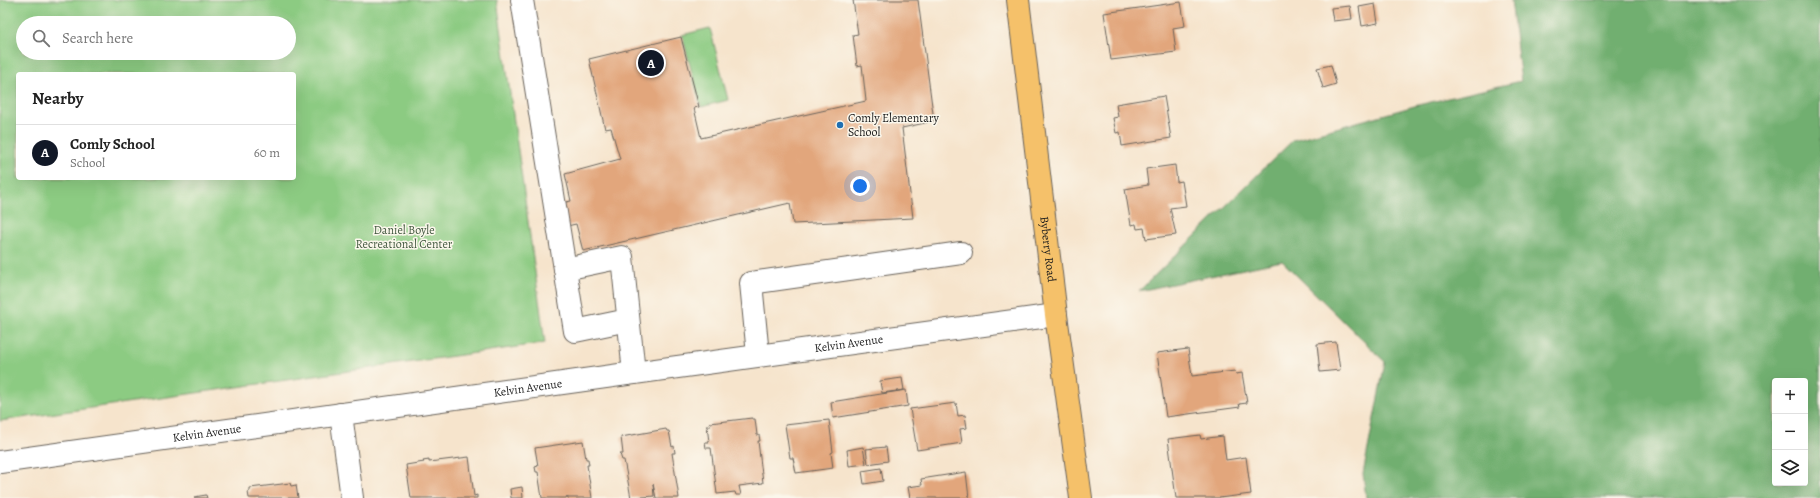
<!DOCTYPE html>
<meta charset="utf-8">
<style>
body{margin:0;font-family:Alegreya,serif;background:#f6f6f6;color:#222}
.controls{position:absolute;right:12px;bottom:12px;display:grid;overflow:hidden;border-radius:4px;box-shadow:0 4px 16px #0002}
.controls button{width:36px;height:36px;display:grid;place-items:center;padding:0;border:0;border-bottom:1px solid #e0e0e0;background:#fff;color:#222;font:20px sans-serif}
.you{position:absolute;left:860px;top:186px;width:14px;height:14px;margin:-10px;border:3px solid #fff;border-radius:50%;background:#1a73e8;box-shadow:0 0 0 6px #1a73e833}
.badge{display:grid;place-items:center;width:26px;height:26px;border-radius:50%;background:#111827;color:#fff;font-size:13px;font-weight:700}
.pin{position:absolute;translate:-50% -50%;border:2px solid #fff;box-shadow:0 1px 4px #0006}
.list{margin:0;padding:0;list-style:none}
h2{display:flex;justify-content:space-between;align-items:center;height:52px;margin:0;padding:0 16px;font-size:17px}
h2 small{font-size:13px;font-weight:400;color:#767676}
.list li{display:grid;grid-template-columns:26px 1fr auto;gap:12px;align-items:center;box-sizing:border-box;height:56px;padding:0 16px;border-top:1px solid #e0e0e0}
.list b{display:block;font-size:15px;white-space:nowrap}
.list p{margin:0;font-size:13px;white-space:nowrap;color:#767676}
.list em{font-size:13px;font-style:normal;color:#767676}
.icon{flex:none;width:22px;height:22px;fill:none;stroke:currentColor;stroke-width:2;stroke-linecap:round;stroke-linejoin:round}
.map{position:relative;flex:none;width:1820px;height:498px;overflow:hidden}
.search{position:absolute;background:#fff;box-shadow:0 4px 16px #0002;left:16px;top:16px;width:280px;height:44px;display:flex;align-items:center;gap:10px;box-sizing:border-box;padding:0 14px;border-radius:22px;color:#767676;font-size:15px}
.panel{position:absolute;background:#fff;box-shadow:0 4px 16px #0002;left:16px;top:72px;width:280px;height:108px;border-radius:4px}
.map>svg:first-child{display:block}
.green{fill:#8ccb82;stroke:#54744f;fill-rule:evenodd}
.forest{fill:#71af70;stroke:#466646;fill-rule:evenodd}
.building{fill:#e2a67c}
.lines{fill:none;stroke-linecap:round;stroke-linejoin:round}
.minor-casing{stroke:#68625a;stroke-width:24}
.major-casing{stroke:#68625a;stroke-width:24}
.minor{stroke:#fff;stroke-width:22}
.major{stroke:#f5c16b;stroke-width:22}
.poi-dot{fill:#1f6fb2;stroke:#fbf7ec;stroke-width:1.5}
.labels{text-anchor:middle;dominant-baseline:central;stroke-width:3;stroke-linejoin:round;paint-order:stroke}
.poi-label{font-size:12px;fill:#1c1c1c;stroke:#fbf7ec;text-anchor:start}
.park-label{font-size:12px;fill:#435940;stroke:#fbf7ec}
.street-label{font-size:12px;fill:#1c1c1c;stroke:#fbf7ec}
</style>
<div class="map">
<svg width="1820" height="498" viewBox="0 0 1820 498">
<rect width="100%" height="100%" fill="#fbf7ec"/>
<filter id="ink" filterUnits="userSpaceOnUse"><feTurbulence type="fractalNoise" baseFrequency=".025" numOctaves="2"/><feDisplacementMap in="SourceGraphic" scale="8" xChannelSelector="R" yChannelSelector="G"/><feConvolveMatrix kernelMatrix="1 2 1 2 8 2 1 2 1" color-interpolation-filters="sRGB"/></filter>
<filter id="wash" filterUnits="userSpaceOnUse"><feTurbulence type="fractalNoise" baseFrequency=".012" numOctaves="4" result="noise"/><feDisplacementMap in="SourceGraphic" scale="16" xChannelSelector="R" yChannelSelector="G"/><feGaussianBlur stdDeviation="0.9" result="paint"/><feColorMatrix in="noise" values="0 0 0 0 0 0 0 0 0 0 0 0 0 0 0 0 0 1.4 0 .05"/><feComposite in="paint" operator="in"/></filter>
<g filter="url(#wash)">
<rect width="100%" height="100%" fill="#f6e4cc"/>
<path class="green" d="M0,0H497L545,343L0,421ZM23,23H289V53H23ZM18,74H294V178H18Z
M710,28L728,100L701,107L682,35Z"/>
<path class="forest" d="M1511,0H1820V498H1366L1363,474L1385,362L1282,261L1139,291L1293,140L1418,105L1521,81ZM1775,381H1805V483H1775Z"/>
<g id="blocks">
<path class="building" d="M853,0H918L934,121L902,128L913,218L793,224L790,203L583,251L576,224L567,226L561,203L571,201L565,174L620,159L611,128L605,129L589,59L681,37L699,107L694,108L701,138L866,101L862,65L857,66L853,35L858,34Z
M1181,2L1185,26L1173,28L1176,52L1111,60L1104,13Z
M1375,4L1378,23L1362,26L1359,7Z
M1350,6L1352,19L1333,21L1331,8Z
M1331,65L1336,84L1323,88L1317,68Z
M1164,96L1171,138L1122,146L1120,132L1116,133L1113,118L1118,117L1116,104Z
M1175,165L1177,182L1182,181L1186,206L1170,208L1176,235L1146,239L1144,228L1137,229L1136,224L1131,225L1125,189L1148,185L1146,169Z
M1336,342L1340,370L1320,372L1317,344Z
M1188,349L1192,376L1235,371L1236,374L1242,373L1247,403L1239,404L1240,407L1166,417L1157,353Z
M902,378L904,390L882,393L880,381Z
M906,390L908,406L833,418L831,402Z
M956,403L958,416L965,415L967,428L960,429L962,443L917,450L910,409Z
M752,418V419H755L757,435H759L760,441H758L763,483L739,486L741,495H736L735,492L717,494L711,448H706L705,442H709L707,426H711L710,423Z
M829,420L833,452L831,453L833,468L796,473L793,458H790L785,425Z
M666,429L667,431H669L672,447L674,446L675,453H672L679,498H656L653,484L654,496L631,498L624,460H622L620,454H623L621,437Z
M1200,435L1201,439L1223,436L1226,460L1246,457L1251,494L1219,498H1176L1168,439Z
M583,441L586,459H588L589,465H587L592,498H568L567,496L566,498H542L538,472H536L535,467L538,466L535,448Z
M863,447L866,464L849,466L847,450Z
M886,447L888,461L868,464L866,449Z
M469,457L474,496L477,495V498H411L406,465L424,462L423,461L429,460V462Z
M881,468L883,481L864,484L862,471Z
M966,472L969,498H910L908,487L922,485L921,479Z
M290,483L291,486L296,485L298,498H249L248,492L250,491V488Z
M522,487L523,498H511L510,489Z
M206,495L207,498H194V497Z"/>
</g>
</g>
<g filter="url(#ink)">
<use href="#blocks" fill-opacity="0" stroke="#68625a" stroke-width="1"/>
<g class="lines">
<defs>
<g id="minor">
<path d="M522,0L565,269"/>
<path d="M628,320L575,331L565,269L622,257L634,373"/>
<path d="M758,355L751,283L961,253"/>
<path d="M341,414L352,498"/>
<path id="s1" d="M0,462L634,373L1056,315"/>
</g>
<g id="major">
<path id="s2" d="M1018,0L1056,315L1081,498"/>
</g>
</defs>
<use href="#minor" class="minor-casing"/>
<use href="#major" class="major-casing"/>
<use href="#minor" class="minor"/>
<use href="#major" class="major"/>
</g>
</g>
<circle class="poi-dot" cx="840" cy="125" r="4"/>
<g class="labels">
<g class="poi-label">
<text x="848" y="118">Comly Elementary<tspan x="848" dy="14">School</tspan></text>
</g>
<g class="park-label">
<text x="404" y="230">Daniel Boyle<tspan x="404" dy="14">Recreational Center</tspan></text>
</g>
<g class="street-label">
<text stroke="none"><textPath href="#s2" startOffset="251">Byberry Road</textPath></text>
<text stroke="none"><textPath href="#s1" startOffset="857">Kelvin Avenue</textPath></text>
<text stroke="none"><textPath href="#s1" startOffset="533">Kelvin Avenue</textPath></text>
<text stroke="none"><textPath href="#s1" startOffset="209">Kelvin Avenue</textPath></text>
</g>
</g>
</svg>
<div class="controls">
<button>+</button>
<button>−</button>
<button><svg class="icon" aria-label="layers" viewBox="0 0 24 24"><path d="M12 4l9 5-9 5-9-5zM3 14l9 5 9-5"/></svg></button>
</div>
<div class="you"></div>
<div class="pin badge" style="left:651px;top:63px">A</div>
<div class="search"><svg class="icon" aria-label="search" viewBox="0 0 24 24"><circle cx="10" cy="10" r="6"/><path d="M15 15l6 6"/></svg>Search here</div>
<section class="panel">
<h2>Nearby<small></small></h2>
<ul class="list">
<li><span class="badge">A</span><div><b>Comly School</b><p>School</p></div><em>60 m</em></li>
</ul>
</section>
</div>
